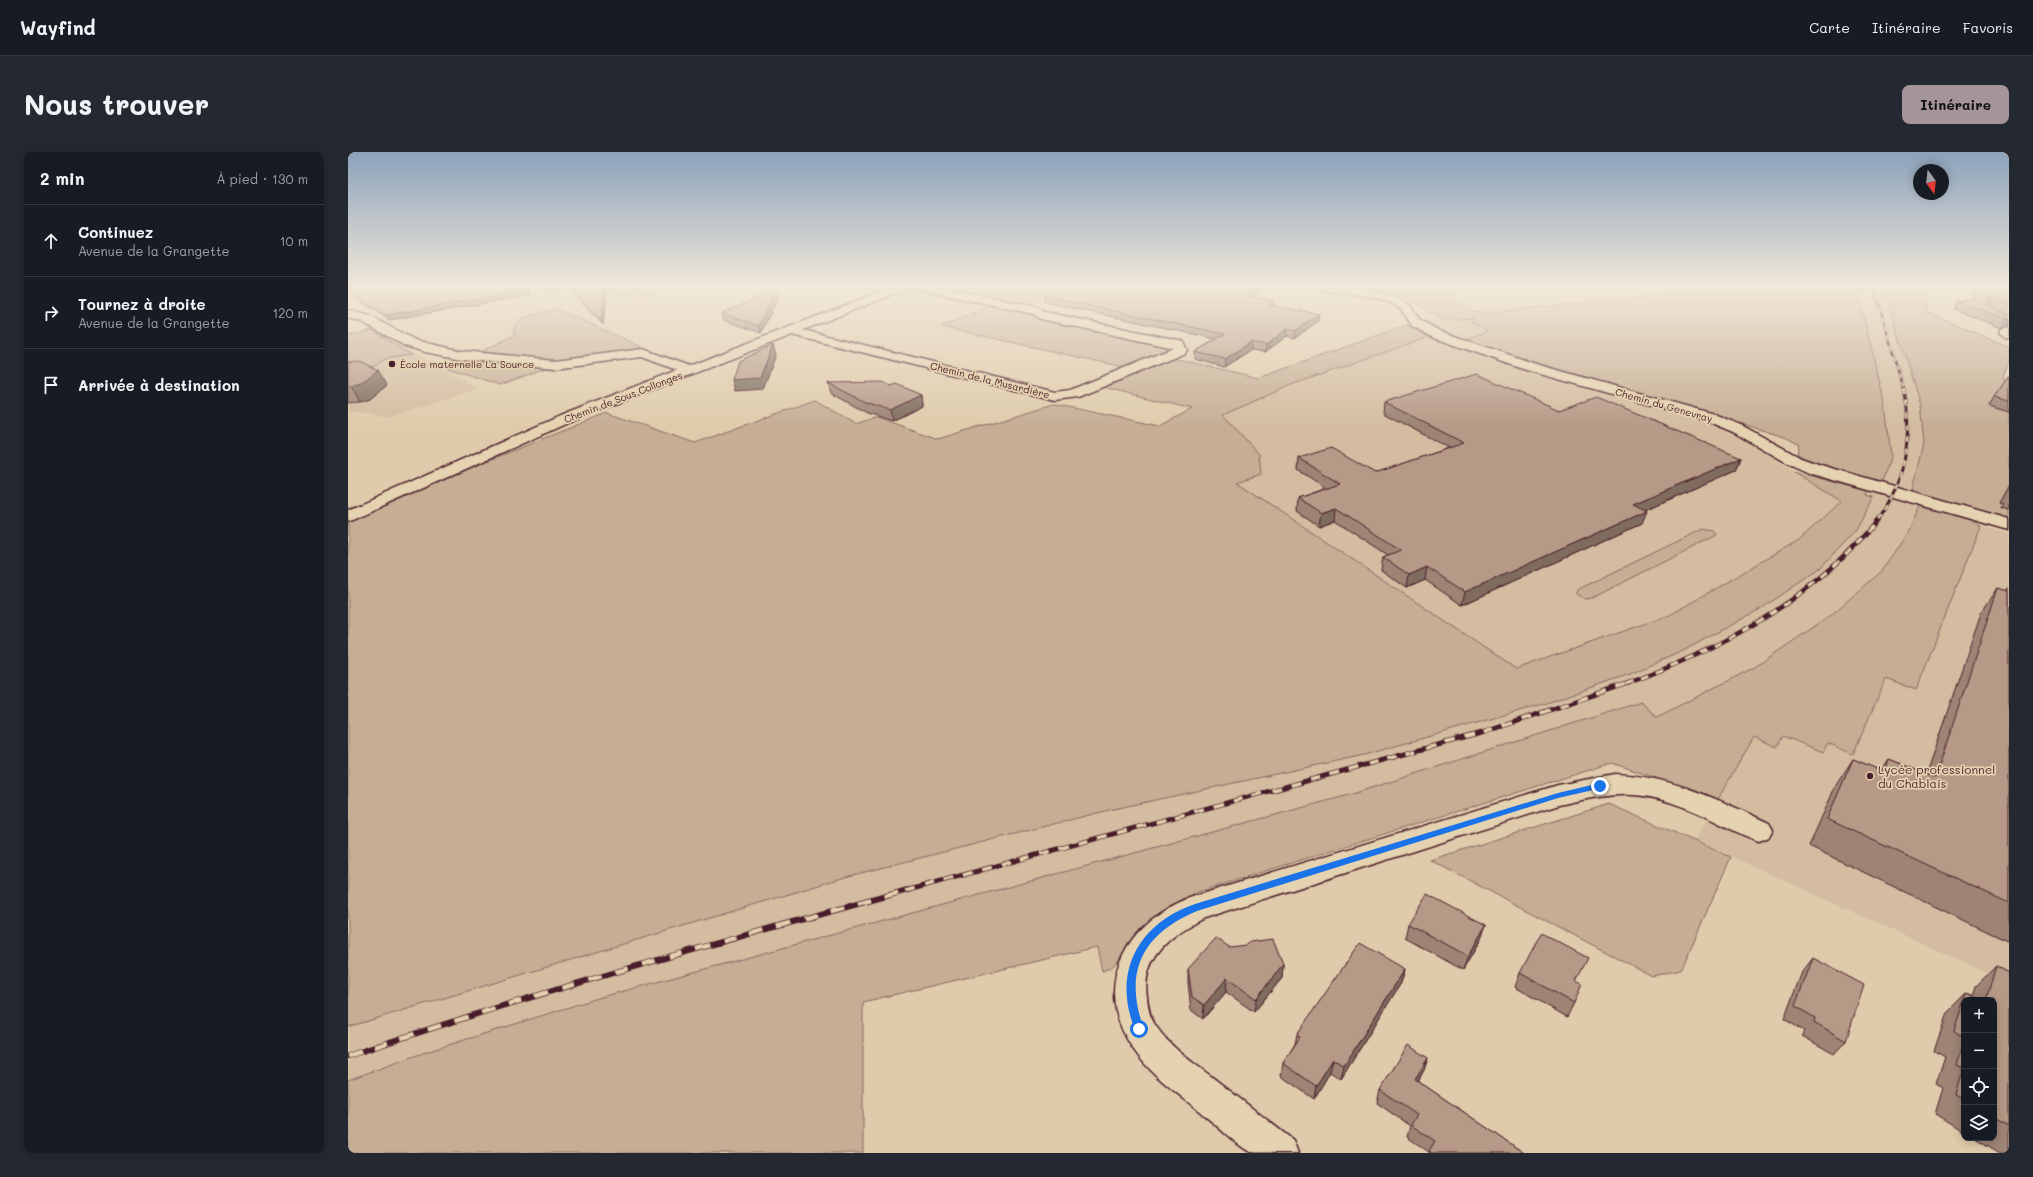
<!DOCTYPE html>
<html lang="fr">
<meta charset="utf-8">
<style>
body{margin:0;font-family:Mali,sans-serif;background:#242831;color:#f1f3f6}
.controls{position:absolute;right:12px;bottom:12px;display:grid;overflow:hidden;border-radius:8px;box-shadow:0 2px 10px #0003}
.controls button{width:36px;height:36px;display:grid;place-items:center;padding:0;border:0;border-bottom:1px solid #363941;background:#171b24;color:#f1f3f6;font:20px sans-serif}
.compass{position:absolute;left:1565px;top:12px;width:36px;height:36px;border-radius:50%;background:#171b24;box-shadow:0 2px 10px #0003;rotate:165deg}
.stop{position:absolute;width:12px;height:12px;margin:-9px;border:3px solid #1a73e8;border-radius:50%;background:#fff}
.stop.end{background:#1a73e8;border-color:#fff;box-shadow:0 1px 4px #0008}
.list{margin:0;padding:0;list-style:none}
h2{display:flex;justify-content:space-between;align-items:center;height:52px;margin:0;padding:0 16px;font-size:17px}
h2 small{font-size:13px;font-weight:400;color:#9ea1a6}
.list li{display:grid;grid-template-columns:26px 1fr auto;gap:12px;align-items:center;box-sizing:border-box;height:72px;padding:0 16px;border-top:1px solid #363941}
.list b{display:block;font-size:15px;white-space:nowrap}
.list p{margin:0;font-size:13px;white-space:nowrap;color:#9ea1a6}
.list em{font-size:13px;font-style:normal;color:#9ea1a6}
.icon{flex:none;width:22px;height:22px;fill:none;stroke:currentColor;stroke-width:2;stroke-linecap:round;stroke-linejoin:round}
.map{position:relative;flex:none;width:1661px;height:1001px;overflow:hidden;border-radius:8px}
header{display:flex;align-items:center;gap:24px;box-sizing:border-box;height:56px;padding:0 20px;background:#171b24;border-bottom:1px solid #363941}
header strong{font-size:19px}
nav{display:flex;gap:22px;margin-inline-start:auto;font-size:14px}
.intro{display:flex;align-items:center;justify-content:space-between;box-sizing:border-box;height:96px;padding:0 24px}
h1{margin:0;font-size:28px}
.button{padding:10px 18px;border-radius:8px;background:#a6949b;color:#111;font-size:14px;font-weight:700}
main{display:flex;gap:24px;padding:0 24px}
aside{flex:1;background:#171b24;border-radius:8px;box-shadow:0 2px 10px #0003}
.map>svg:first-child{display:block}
.built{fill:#d3bca0}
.green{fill:#c6ae95;stroke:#886660}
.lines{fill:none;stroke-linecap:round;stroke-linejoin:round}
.street-casing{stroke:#4a1f2b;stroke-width:3}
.street{fill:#e5d2b0;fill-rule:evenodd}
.rail-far4-casing{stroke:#4a1f2b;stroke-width:2.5}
.rail-far3-casing{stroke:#4a1f2b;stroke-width:3}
.rail-far2-casing{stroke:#4a1f2b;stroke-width:4.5}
.rail-far1-casing{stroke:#4a1f2b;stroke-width:5}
.rail-casing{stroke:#4a1f2b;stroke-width:6}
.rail-far4{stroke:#e5d2b0;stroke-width:1.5;stroke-dasharray:5;stroke-linecap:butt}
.rail-far3{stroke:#e5d2b0;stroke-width:2;stroke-dasharray:6;stroke-linecap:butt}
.rail-far2{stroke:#e5d2b0;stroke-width:3;stroke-dasharray:8;stroke-linecap:butt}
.rail-far1{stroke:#e5d2b0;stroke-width:3.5;stroke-dasharray:10;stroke-linecap:butt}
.rail{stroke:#e5d2b0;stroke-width:4.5;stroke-dasharray:14;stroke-linecap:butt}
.wall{fill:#9d8474;stroke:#4a1f2b}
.shaded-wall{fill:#7f6c5e;stroke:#4a1f2b}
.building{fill:#b69a87;stroke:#4a1f2b}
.route{fill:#1a73e8}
.poi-dot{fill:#4a1f2b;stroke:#e5d2b0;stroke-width:1.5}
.labels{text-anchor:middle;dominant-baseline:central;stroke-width:3.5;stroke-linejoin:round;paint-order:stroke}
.far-poi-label{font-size:10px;fill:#4a1f2b;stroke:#e5d2b0;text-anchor:start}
.far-street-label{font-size:10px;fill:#4a1f2b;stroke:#e5d2b0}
.poi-label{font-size:12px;fill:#4a1f2b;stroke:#e5d2b0;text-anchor:start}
</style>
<header>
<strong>Wayfind</strong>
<nav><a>Carte</a><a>Itinéraire</a><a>Favoris</a></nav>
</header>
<div class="intro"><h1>Nous trouver</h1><a class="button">Itinéraire</a></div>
<main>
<aside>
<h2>2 min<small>À pied · 130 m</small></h2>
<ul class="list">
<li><svg class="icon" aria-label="ahead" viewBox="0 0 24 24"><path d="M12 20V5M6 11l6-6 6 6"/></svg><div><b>Continuez</b><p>Avenue de la Grangette</p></div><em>10 m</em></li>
<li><svg class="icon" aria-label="right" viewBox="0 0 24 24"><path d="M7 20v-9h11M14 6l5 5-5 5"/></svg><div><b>Tournez à droite</b><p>Avenue de la Grangette</p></div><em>120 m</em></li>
<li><svg class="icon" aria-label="arrive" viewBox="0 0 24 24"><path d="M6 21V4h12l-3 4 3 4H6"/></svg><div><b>Arrivée à destination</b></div></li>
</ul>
</aside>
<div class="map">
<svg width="1661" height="1001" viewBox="0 0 1661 1001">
<rect width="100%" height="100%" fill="#dfcbab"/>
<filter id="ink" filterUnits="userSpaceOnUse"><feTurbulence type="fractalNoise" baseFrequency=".025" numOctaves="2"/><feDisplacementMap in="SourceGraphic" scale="8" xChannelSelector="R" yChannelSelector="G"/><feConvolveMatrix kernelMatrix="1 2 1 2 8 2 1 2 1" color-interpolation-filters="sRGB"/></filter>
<g filter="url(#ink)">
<path class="built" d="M1508,135H1536L1572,253L1576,292L1564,341L1533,332L1543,304L1537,252Z
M1129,166L1123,170L1141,179L1116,188L1080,174L1073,169Z
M30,180L131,237L38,265L23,261L0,260V187Z
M1081,185L1204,228L1324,260L1365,274L1401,291L1495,349L1451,388L1322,463L1168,517L888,330L875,263L943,233Z
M1520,339L1572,354L1561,379L1534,419L1482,464L1407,515L1309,565L1293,550L1001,643L75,901L0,928V875L501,724L761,658L1016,603L1199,551L1526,345L1519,343Z
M1633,374L1661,382V831L1347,688L1406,584L1429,594L1435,584L1475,600L1480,591L1505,602L1538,527L1568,537Z"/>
<path class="green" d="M252,135H324L291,145L283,142L275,144Z
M563,135H706L668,159L823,194L825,206L911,226L1059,173L1081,185L943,233L875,263L911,302L913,322L889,330L1168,517L1322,463L1451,388L1494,349L1446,320L1464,324L1520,339L1519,343L1526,345L1508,378L1472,417L1414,456L1335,499L1282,522L1199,551L1016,603L761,658L501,724L0,875V356L10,352L47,350L122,316L259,261L347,291L467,248L508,272L528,265L590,287L706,252L812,274L844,257L755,235L776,215L594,175L641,154L558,137Z
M1011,135H1120L1101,144L1125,159L1136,161L1322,142L1324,135H1508L1537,252L1543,304L1533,332L1461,310L1449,301L1451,295L1450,292L1439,286C1331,251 1222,224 1116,188L1140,179L1123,170L1128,166L1092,168C1063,144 1048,139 1011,135Z
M1536,135H1576L1579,161L1586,163L1661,195V210L1655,223L1657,231L1641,254L1661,260V333L1651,351L1661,358V369L1564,341L1576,292L1572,253Z
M209,157L294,195L278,200L222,207L152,233L99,216L167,183L165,176L174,166Z
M24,178L63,203L37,207L20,218L0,223V184Z
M1572,354L1626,369L1633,374L1568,538L1538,527L1505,602L1480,591L1475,600L1435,584L1429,595L1406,585L1370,647L1264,611L847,741C824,752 802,766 784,786C772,799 775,813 754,819L749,795L515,850V1001H0V928L75,901L250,846L1001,643L1293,550L1309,565L1407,515L1482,464L1534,419L1561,379Z
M1355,377L1366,379L1369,383L1244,446L1237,447L1228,442L1229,438Z
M1261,652L1383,705L1333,818L1304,824L1082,708Z"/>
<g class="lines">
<defs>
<path id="street" d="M544,135H561L559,137L455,178L707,240L722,238L825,196L693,167L685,162L576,138L570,135H593L689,155L697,160L835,189L839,198L837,201L730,245L707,248L444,183L222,270L0,370V358L212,264L329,218L294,205L207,216L114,207L77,200L57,194L14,170L0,166V158L22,164L67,188L114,199L207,208L295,197L341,214Z
M969,135H1000L1025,139L1049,146L1061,152L1072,168L1092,179L1188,212L1366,262L1395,274L1453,306L1473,313L1661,367V378L1461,321L1441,312L1385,280L1356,268L1178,218L1084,185L1064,174L1053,157L1041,150L1024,145L975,138Z
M1661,167V186L1657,185L1652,180L1657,168Z
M1267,622C1323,624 1371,648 1421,671L1425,678L1421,685L1411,689C1390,682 1370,670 1350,661C1294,636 1268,640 1211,653L856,766C824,782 793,805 799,845C800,854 801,863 806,871C820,894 843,909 864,925C891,946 918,967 945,988L950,1001C942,1001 907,1001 902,1000C887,992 871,975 857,964C833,943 804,925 786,898C740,833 779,767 847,744L1210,633Z"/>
</defs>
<use href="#street" class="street-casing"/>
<use href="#street" class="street"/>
<defs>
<path id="rail-far4" d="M1526,135L1556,238"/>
<path id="rail-far3" d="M1529,368C1558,330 1565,283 1556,237"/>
<path id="rail-far2" d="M1278,532C1372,497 1467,447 1530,367"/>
<path id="rail-far1" d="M557,739L1137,580L1281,531"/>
<path id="rail" d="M0,904C185,841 372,790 560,738"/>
</defs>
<use href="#rail-far4" class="rail-far4-casing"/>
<use href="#rail-far3" class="rail-far3-casing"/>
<use href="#rail-far2" class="rail-far2-casing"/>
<use href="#rail-far1" class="rail-far1-casing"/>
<use href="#rail" class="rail-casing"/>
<use href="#rail-far4" class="rail-far4"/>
<use href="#rail-far3" class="rail-far3"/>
<use href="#rail-far2" class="rail-far2"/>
<use href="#rail-far1" class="rail-far1"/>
<use href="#rail" class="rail"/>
</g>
<path class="wall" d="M197,135H260L255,173L219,136L199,140Z
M715,135H911V139L908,141V144L905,145L926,154L970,169L947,186L939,184L917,200L903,198L876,215L847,207V200L868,187L697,150L696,144Z
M1626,135H1661V163L1642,152L1640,153L1661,165L1660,175L1654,176L1605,157L1609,149L1624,147Z
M6,143H183L41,168L9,147Z
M430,145L413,181L376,168L374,161Z
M0,210L39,233L22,247L12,250L0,251Z
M1661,224V260L1641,254L1646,245Z
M480,231L543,234L573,243L574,254L544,269L519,261L483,241Z
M1036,250L1211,258L1393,306L1388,318L1297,358L1294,371L1114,453L1077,428L1059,436L1033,418L1035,405L1040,403L987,368L971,374L949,359L950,346L978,336L950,318L951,306L1027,321L1101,296L1035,261Z
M1661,333V358L1653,356L1655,352L1651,351Z
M1650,436L1659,439L1661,436V790L1461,694L1488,633L1505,607L1533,619L1541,607L1578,622L1633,461Z
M1060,772L1133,787L1115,818L1057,786Z
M881,795L935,812L934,826L906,860L878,840L855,867L843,858L840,831V817Z
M1465,806L1498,889L1486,902L1454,884L1456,879L1436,867L1454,820Z
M1648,814L1661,821V1001H1652L1627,986H1646V848H1616V980L1587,962L1595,936L1588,932L1597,905L1586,899L1599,861L1619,841L1625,844L1628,834Z
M1057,817L1053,831L993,927L982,920L966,947L933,924L935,911L947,892L949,882Z
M1172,821L1229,829L1226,851L1219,865L1167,835Z
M1080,906L1076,918L1070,929L1176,1001H1081V1000L1059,985L1062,974L1029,951L1032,938Z"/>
<path class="shaded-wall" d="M197,135H219V136L199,140Z
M257,135H260L255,173L253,168Z
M907,135H911V139L908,141V144L897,151V144Z
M181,138L183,143L41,168L38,163Z
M428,138L430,145L413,181L411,174Z
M1646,144L1642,152L1634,157L1638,149Z
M926,149V155L921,153Z
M971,162L970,169L947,186V179Z
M1659,167H1661V173L1660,175L1654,176Z
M939,177V184L917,200L918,193Z
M903,190V198L876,215L877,207Z
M425,193L428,203L415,237L387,239L384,228Z
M30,218L39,233L22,247L12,250L3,234Z
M573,243L574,254L544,269L542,258Z
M1393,306L1388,318L1281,365L1285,352Z
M988,356L987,368L971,374L973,361Z
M1299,359L1294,371L1114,453L1117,440Z
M1079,415L1077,428L1059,436L1061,423Z
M1138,773L1133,787L1115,818L1120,804Z
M935,812L934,826L906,860L908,847Z
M1057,817L1053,831L993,927L996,914Z
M879,826L878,840L855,867L856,853Z
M1080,906L1076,918L1063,940L1067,927Z
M985,907L982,920L966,947L968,934Z"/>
<path class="building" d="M56,135H179L181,138L38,163L6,143Z
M221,135H257L253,168Z
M715,135H907L905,136L908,137L897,144L926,149L921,153L971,162L947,179L939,177L918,193L903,190L877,207L847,200L877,182L696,144Z
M1628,135H1661V153L1646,144L1638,149L1640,153L1661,165V167H1659L1609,149L1626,147Z
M428,138L411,174L374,161Z
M425,193L412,226L384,228L390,209Z
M11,209L30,218L13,231L3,234H0V210Z
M1129,222L1211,258L1248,245L1393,306L1285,352L1299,359L1117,440L1079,415L1061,423L1035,405L1053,398L988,356L973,361L950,346L992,332L951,306L983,296L1027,321L1116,291L1036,250Z
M1661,224V249L1646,245Z
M535,230L543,234L549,232L573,243L542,258L517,250L480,231Z
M1650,436L1661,439V751L1479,667L1505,607L1537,620L1541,607L1587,626Z
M1079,742L1138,773L1120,804L1060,772Z
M1193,781L1240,806L1228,829L1234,832L1226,851L1172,821Z
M868,786L881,795L899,793L902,790L925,787L935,812L908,847L879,826L856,853L844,845L840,817Z
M1012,791L1057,817L996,914L985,907L968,934L935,911L952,885L949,882Z
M1465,806L1516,833L1498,889L1466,870L1467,866L1447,854Z
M1648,814L1661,821V974L1646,965V848H1638Z
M1619,841L1633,848H1616Z
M1616,849V885L1606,879Z
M1616,889V947L1608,943L1616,916L1609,913Z
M1060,893L1080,906L1067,927L1176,1001H1084L1081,999L1087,989L1063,973L1069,963L1032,938Z"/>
</g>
<linearGradient id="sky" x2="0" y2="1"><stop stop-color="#8ca2bb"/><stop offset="0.49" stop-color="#f1e8d9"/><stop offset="1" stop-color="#f1e8d9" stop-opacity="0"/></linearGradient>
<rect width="1661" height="275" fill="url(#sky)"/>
<path class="route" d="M1252,631L1254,632V636L1210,646L849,759C794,782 775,820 796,877L791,881L788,880C763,822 789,772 847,752L1210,641Z"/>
<g class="poi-dot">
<circle cx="44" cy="212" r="4"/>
<circle cx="1522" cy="624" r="4"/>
</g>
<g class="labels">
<g class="far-poi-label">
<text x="52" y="212">École maternelle La Source</text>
</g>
<g class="far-street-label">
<text transform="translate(642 228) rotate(14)">Chemin de la Musardière</text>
<text transform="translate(275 245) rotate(-21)">Chemin de Sous Collonges</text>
<text transform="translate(1316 253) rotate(16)">Chemin du Genevray</text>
</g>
<g class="poi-label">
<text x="1530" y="617">Lycée professionnel<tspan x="1530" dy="14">du Chablais</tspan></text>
</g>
</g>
</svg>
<div class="controls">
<button>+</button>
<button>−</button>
<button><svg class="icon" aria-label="locate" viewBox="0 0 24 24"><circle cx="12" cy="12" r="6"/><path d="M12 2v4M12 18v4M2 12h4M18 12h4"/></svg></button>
<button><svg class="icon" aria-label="layers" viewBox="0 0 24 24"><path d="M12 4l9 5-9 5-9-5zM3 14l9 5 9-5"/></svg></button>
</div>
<svg class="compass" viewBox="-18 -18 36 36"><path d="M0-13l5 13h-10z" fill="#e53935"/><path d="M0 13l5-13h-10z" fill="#9ea1a6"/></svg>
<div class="stop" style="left:791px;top:877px"></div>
<div class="stop end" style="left:1252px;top:634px"></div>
</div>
</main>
